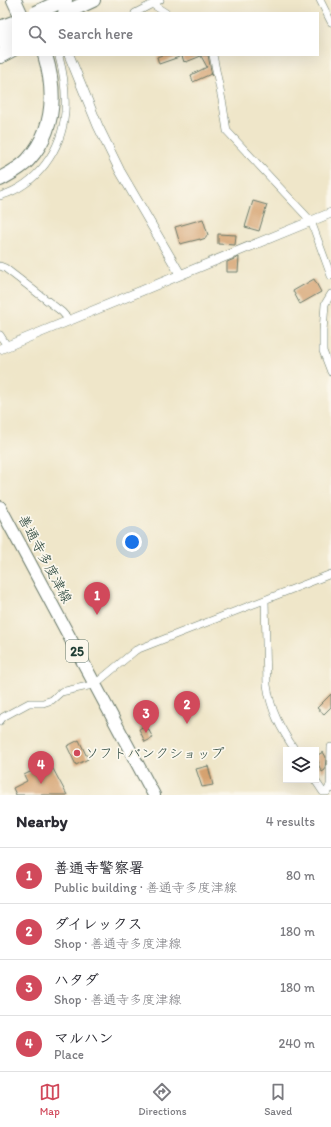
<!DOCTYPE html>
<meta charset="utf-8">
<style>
body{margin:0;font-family:Itim,"Klee One",sans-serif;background:#f7f7f7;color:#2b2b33}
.controls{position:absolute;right:12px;bottom:12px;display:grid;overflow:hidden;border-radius:0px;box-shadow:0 4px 16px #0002}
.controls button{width:36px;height:36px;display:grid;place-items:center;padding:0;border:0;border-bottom:1px solid #e1e1e2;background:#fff;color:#2b2b33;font:20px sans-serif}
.you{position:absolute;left:132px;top:542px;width:14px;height:14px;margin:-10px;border:3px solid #fff;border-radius:50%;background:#1a73e8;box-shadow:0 0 0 6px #1a73e833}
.badge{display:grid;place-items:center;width:26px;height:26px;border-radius:50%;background:#d1495b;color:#fff;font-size:13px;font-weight:700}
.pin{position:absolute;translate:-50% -33px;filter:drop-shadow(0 1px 2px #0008)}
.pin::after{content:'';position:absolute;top:21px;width:14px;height:12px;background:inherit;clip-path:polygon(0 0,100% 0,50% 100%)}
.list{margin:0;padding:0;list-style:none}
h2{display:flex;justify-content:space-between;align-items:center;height:52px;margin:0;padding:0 16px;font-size:17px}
h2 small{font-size:13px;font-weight:400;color:#7c7c81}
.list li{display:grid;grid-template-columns:26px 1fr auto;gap:12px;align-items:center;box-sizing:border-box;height:56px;padding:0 16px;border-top:1px solid #e1e1e2}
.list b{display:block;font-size:15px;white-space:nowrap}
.list p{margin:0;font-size:13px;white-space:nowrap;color:#7c7c81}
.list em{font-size:13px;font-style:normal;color:#7c7c81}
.icon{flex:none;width:22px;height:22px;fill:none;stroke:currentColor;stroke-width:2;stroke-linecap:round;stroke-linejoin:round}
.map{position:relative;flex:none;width:331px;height:795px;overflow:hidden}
.search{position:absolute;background:#fff;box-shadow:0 4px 16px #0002;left:12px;right:12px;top:12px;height:44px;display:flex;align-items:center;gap:10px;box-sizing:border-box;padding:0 14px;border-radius:0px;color:#7c7c81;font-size:15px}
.sheet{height:276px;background:#fff}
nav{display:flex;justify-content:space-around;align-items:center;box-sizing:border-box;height:56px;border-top:1px solid #e1e1e2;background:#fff;font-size:11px;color:#7c7c81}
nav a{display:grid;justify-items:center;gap:2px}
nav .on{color:#d1495b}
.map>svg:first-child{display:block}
.building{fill:#d5a270}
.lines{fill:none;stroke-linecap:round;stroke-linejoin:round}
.minor-casing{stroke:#687868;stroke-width:8}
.tertiary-casing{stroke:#687868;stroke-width:10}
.primary-casing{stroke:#687868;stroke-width:14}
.motorway-casing{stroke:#687868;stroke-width:16}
.minor{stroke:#fff;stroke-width:7}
.tertiary{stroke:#fff;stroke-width:9}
.primary{stroke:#fff;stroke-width:12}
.motorway{stroke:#fff;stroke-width:14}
.motorway-bridge-casing{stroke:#687868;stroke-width:16;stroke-linecap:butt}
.motorway-bridge{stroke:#fff;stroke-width:14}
.poi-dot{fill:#d1495b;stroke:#fbf7ec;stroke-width:1.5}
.labels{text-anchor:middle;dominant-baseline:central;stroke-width:3.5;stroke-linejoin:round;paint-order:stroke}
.shield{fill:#fbf7ec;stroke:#61756b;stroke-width:1}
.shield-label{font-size:13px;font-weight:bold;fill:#1f3d34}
.street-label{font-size:14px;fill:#1f3d34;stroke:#fbf7ec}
.poi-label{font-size:14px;fill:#1f3d34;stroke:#fbf7ec;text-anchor:start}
</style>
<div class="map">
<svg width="331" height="795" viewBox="0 0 331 795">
<rect width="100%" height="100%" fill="#fbf7ec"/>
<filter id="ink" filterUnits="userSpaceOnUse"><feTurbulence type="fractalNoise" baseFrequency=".025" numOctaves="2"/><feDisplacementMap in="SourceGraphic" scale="8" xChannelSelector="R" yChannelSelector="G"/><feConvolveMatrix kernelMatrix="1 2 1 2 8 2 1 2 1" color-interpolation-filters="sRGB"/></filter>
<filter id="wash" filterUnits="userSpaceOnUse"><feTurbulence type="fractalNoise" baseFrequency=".012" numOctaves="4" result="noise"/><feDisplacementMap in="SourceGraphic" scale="16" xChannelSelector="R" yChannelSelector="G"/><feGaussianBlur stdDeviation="0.9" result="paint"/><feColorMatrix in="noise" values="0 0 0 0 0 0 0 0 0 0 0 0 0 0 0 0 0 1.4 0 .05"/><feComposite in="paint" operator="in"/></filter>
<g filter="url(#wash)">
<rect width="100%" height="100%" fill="#efe6c9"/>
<g id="blocks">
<path class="building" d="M162,55H182V56L159,64L157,57Z
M183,55H208L212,76L211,74L193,82L191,75L207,67L201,56L186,62L185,61L184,62L182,56Z
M253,201L267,205L259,231L245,227Z
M203,219L208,235L206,236V238L200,240V239L180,244L175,227Z
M218,234L236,235L235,245L218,244Z
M239,257L238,272H227V262Z
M314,279L321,292L300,304L293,291Z
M331,694V707L324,714L317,708Z
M146,725L153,738L145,742L139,729Z
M79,740L88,759L76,765L67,746Z
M323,752L326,757L325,770L322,772L318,764L319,763L316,756Z
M208,766L213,785L202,787L196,769Z
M52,767L67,795H16L13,788L27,781L24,775L38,768L41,773Z"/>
</g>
</g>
<g filter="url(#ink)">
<use href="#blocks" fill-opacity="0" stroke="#687868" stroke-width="1"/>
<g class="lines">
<defs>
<path id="minor" d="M320,0L331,22
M152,4L166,13
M135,13L160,0
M213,55L223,105L227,131L311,221L331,276
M0,196C37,185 62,150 65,112C66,93 64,74 59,57L60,55
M0,266L5,268L62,312L69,320
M331,294L325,304L323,331V351L331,372
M0,335L7,346
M265,600L267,685C271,712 281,729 295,750
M0,721L3,717L29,703H43L52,700L61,692L88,686L100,680L136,650L331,574
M331,747L330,785L331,789
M315,780L323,792H327L330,785"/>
<path id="tertiary" d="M69,55L98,126L120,171L180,274
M0,349L331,213"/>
<path id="primary" d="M0,507L154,795"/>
<path id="motorway" d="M14,0L20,13
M55,4L65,0
M65,13L93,0
M0,28L13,23
M0,41L13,35
M0,56L13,49
M0,179C9,174 21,168 28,160C55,130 56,92 45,55"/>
</defs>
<use href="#minor" class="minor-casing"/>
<use href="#tertiary" class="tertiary-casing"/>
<use href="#primary" class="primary-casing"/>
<use href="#motorway" class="motorway-casing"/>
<use href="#minor" class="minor"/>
<use href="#tertiary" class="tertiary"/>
<use href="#primary" class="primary"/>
<use href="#motorway" class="motorway"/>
<defs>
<path id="motorway-bridge" d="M36,13L55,4"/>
</defs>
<use href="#motorway-bridge" class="motorway-bridge-casing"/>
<use href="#motorway-bridge" class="motorway-bridge"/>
</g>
</g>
<circle class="poi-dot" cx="77" cy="753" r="4"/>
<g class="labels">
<rect class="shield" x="66" y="640" width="22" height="22" rx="3"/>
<g class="shield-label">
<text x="77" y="651">25</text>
</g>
<g class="street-label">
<text transform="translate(45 559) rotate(62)">善通寺多度津線</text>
</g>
<g class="poi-label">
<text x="85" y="753">ソフトバンクショップ</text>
</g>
</g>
</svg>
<div class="controls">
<button><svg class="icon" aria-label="layers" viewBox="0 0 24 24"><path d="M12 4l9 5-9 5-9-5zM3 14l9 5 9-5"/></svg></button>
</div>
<div class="you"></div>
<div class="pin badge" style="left:97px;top:615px">1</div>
<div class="pin badge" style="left:187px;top:724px">2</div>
<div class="pin badge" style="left:146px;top:733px">3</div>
<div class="pin badge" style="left:41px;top:784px">4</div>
<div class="search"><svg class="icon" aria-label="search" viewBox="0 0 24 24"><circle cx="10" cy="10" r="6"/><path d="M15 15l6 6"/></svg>Search here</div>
</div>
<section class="sheet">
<h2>Nearby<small>4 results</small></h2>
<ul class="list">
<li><span class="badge">1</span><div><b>善通寺警察署</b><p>Public building · 善通寺多度津線</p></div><em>80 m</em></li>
<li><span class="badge">2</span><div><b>ダイレックス</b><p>Shop · 善通寺多度津線</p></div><em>180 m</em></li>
<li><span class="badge">3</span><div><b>ハタダ</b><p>Shop · 善通寺多度津線</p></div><em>180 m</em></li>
<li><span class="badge">4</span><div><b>マルハン</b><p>Place</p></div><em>240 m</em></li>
</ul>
</section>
<nav>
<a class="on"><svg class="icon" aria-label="map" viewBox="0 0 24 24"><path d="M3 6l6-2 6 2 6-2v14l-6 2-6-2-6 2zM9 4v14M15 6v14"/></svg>Map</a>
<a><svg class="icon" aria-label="directions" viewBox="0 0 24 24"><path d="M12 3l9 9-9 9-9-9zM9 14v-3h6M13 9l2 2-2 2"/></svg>Directions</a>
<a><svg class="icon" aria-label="saved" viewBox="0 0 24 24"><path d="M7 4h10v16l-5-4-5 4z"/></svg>Saved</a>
</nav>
